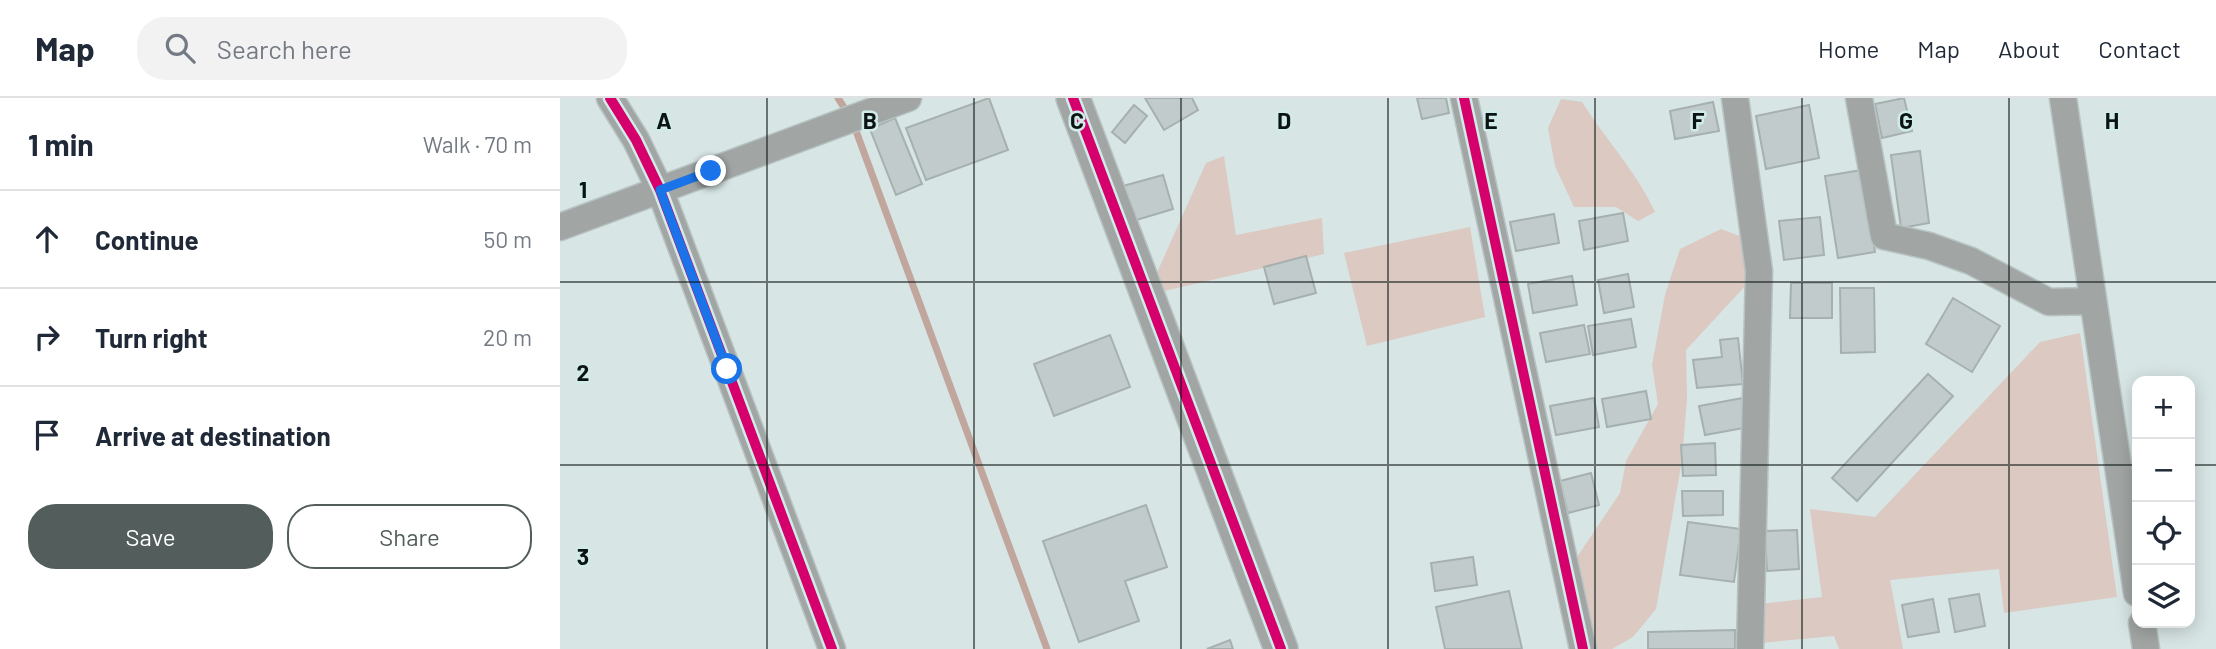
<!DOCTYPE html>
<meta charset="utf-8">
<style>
body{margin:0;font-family:Barlow,sans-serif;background:#f2f2f3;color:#1f2937}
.controls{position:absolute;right:21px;bottom:21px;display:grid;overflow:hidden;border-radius:14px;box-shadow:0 4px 18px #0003}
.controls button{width:63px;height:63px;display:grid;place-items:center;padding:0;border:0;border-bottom:2px solid #e0e1e3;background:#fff;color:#1f2937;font:35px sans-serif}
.stop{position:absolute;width:21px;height:21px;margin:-16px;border:5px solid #1a73e8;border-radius:50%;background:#fff}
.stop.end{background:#1a73e8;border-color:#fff;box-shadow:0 2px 7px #0008}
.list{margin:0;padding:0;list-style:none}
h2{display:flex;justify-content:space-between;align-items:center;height:91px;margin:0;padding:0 28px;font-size:30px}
h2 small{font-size:23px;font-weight:400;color:#747a83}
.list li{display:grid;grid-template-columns:46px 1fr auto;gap:21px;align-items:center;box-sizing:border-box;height:98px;padding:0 28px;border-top:2px solid #e0e1e3}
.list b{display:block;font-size:26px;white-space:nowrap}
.list em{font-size:23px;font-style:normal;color:#747a83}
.actions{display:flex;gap:14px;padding:21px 28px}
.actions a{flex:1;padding:16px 0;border:2px solid #525d5c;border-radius:28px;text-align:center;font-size:24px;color:#525d5c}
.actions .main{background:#525d5c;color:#fff}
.icon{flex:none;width:38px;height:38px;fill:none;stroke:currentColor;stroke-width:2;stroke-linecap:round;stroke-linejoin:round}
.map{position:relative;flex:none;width:1656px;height:551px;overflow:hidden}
header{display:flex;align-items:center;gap:42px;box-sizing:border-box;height:98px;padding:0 35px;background:#fff;border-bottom:2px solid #e0e1e3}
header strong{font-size:33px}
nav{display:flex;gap:38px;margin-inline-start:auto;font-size:24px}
.search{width:490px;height:63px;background:#f2f2f3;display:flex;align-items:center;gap:18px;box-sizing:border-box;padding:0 24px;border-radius:28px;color:#747a83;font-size:26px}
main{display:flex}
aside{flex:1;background:#fff}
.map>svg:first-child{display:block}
.green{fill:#dbc9c2}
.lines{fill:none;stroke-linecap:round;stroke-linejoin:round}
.stream{stroke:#c1a69e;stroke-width:7}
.building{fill:#c1cbcb;stroke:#a5b0af;stroke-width:2}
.minor-casing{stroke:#b7c3c2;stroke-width:29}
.tertiary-casing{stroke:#b7c3c2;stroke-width:36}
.minor{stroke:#a1a6a5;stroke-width:26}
.tertiary{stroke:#a1a6a5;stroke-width:33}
.cycleway-casing{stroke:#d1ebe9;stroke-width:15}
.cycleway{stroke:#d6006c;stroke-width:10}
.route{stroke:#1a73e8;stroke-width:9}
.grid{fill:none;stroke:#0b1413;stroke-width:2;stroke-opacity:0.55}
.grid-label{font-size:23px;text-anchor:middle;font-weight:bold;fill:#0b1413;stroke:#d1ebe9;stroke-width:5;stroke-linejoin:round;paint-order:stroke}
</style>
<header>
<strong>Map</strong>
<div class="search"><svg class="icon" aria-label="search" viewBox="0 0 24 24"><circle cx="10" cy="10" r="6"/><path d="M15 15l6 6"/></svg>Search here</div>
<nav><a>Home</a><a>Map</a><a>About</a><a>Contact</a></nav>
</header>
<main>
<aside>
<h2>1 min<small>Walk · 70 m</small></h2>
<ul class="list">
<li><svg class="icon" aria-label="ahead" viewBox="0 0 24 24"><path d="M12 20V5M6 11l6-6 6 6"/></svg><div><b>Continue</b></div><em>50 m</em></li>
<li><svg class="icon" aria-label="right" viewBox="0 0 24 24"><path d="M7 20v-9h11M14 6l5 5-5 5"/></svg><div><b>Turn right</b></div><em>20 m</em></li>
<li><svg class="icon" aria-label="arrive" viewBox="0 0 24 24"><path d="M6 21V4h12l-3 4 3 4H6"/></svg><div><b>Arrive at destination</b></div></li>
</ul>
<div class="actions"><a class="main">Save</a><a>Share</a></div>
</aside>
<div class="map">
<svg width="1656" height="551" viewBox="0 0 1656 551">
<rect width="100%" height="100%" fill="#d7e5e4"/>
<path class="green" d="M1001,1L1022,4C1046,42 1076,73 1095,114L1078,123L1056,109H1014L995,68L988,30Z
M664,58L676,137L762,120L764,156L587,197L646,65Z
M910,129L925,219L807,248L784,155Z
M1161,131L1185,140L1199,173L1126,252L1127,300L1122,362L1096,511L1073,539L1052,551H1037L1016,518L1015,462L1060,395L1066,363L1098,306L1092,267L1105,197L1120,151Z
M1520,235L1557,499L1444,515L1439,471L1330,482L1343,551H1279L1274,538L1190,546L1191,507L1262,499L1250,411L1315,419L1480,244Z"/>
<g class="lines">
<path class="stream" d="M278,0L292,22L487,551"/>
</g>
<path class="building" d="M429,0L448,52L366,82L346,30Z
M585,0H632L638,12L604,32Z
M857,0H886L889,15L862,21Z
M1344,0L1352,33L1322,40L1315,6Z
M1153,4L1159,33L1115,41L1110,13Z
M574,7L587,18L565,45L552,34Z
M1249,7L1259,60L1206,71L1196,18Z
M335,20L362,86L336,97L310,31Z
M1360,53L1369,125L1341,130L1331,57Z
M1302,72L1315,154L1278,160L1265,78Z
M603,77L613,111L573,123L563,88Z
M1063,115L1068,143L1024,152L1019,123Z
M994,116L999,145L956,153L950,124Z
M1260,119L1264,157L1224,162L1219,123Z
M746,158L756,195L714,206L704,169Z
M1068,176L1074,209L1044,215L1038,182Z
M1012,178L1017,207L973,215L968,186Z
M1231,185H1272V220H1230Z
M1280,190H1314L1315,254L1281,255Z
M1393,200L1440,228L1412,274L1366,246Z
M1071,221L1076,249L1033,257L1028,228Z
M1024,227L1030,256L986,264L980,235Z
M550,237L570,289L494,318L474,266Z
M1178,240L1183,286L1137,290L1133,262L1162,259L1160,242Z
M1368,276L1393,298L1297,403L1272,380Z
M1086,293L1091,321L1047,329L1042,301Z
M1034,300L1039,329L996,337L990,308Z
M1183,300L1189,329L1145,337L1139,308Z
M1155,345L1156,377L1123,378L1121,347Z
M1031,375L1039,407L1008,415L1000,383Z
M1122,393H1163V417L1123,418Z
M586,407L607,469L565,483L579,523L519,544L483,443Z
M1128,424L1181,431L1174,484L1120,477Z
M1237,432L1239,471L1207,473L1205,433Z
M913,459L917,487L875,493L871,465Z
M949,493L962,551H885L876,509Z
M1419,496L1425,528L1395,534L1389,501Z
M1373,501L1379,534L1348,539L1342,507Z
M1175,532V551H1088V534Z
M670,542L673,551H647Z"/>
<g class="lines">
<defs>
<path id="minor" d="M50,0L76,42L100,92L272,551
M904,0L1023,551
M1175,0L1199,173L1190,551
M1299,0L1324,138L1369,148L1411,163L1489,204L1532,203
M1503,0L1577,495
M0,129L348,0
M1582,525L1586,551"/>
<path id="tertiary" d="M513,0L721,551"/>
</defs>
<use href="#minor" class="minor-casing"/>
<use href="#tertiary" class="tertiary-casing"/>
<use href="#minor" class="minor"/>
<use href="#tertiary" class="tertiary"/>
<defs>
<path id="cycleway" d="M50,0L76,42L100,92L272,551
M513,0L721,551
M904,0L1023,551"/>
</defs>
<use href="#cycleway" class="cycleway-casing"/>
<use href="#cycleway" class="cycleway"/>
</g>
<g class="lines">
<path class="route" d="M151,73L100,92L167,271"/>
</g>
<path class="grid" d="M207,0V551M414,0V551M621,0V551M828,0V551M1035,0V551M1242,0V551M1449,0V551M0,184H1656M0,367H1577M1630,367H1656"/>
<g class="grid-label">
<text x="104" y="31">A</text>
<text x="310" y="31">B</text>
<text x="517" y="31">C</text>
<text x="724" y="31">D</text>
<text x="931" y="31">E</text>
<text x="1138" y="31">F</text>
<text x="1346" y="31">G</text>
<text x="1552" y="31">H</text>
<text x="23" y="100">1</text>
<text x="23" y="283">2</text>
<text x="23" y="467">3</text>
</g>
</svg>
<div class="controls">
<button>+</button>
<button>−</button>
<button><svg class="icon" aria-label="locate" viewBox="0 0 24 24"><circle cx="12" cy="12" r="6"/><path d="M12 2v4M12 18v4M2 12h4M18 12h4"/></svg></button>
<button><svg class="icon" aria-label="layers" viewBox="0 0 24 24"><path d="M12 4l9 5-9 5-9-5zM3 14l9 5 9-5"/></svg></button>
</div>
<div class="stop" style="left:167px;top:271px"></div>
<div class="stop end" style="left:151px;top:73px"></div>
</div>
</main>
